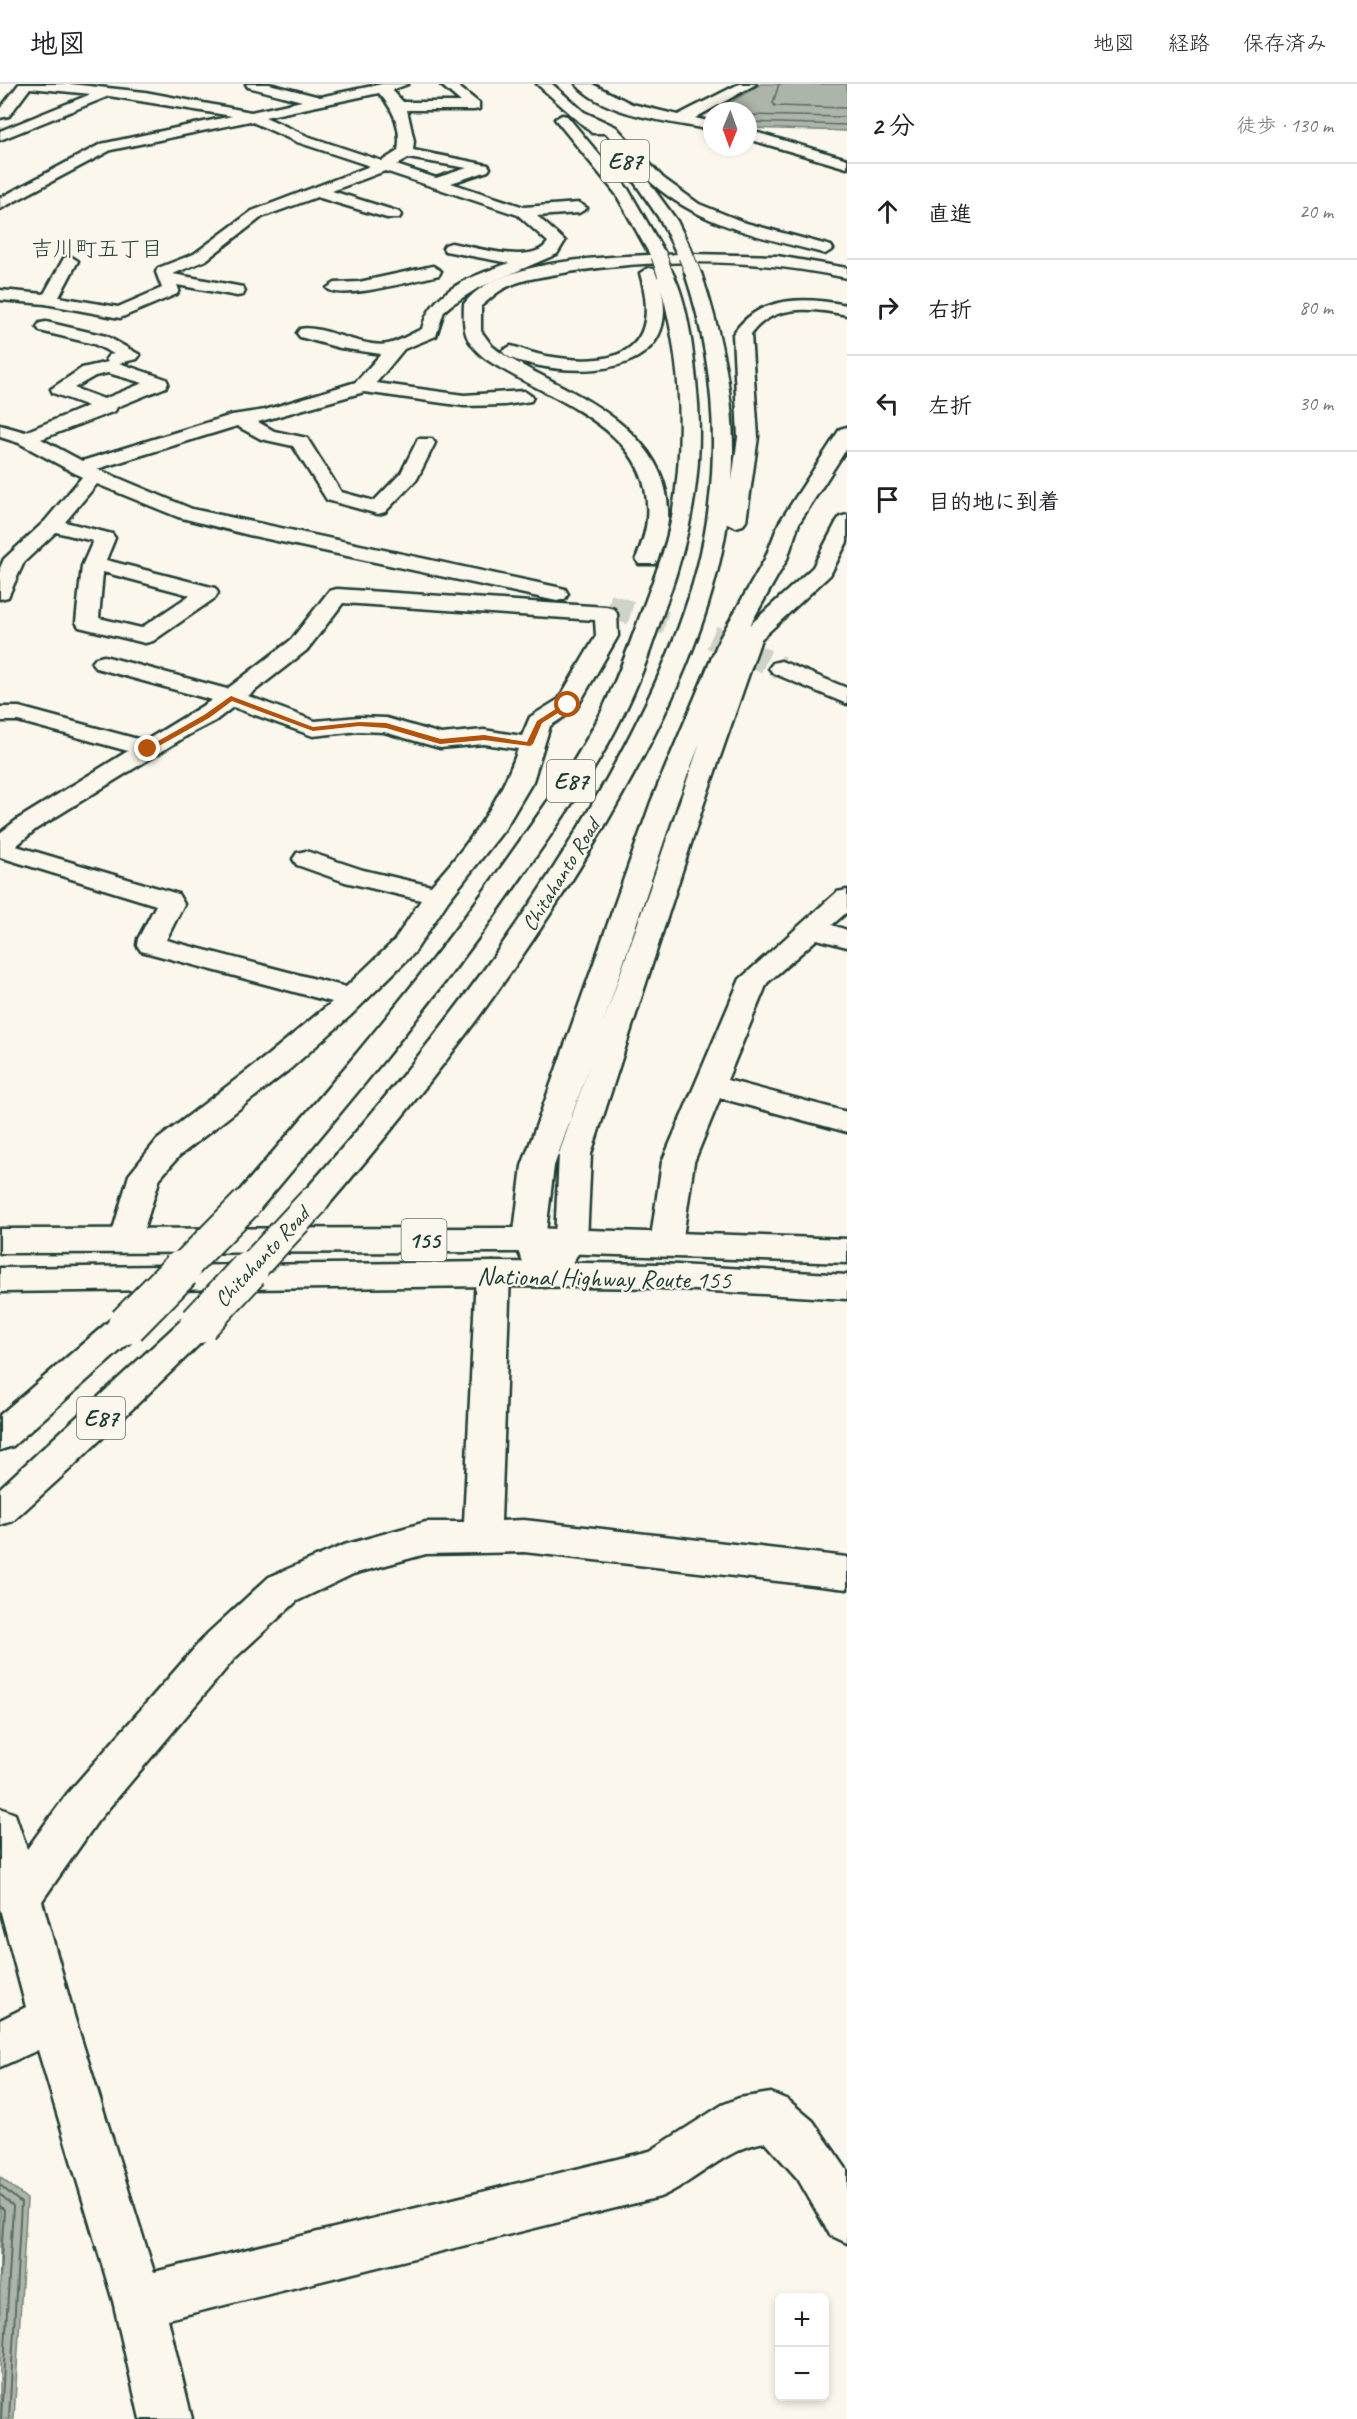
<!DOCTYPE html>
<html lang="ja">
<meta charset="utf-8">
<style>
body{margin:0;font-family:Caveat,"Klee One",sans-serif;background:#f6f6f6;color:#202124}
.controls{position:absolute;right:18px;bottom:18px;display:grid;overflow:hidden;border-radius:9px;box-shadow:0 3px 9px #0003}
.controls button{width:54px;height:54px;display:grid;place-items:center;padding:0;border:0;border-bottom:2px solid #e0e0e0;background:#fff;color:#202124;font:30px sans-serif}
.compass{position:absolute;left:703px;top:18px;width:54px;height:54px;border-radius:50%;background:#fff;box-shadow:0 3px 9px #0003;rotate:181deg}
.stop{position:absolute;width:18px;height:18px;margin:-14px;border:4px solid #b45309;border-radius:50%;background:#fff}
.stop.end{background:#b45309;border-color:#fff;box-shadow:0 2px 6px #0008}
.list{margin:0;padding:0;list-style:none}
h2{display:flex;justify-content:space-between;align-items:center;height:78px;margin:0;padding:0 24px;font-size:26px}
h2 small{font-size:20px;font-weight:400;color:#757577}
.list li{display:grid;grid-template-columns:39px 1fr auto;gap:18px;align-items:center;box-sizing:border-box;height:96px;padding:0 24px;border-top:2px solid #e0e0e0}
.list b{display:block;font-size:22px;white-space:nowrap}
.list em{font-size:20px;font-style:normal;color:#757577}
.icon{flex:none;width:33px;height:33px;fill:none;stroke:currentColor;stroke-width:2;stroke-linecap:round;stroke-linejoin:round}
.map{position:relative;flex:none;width:847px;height:2335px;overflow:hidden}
header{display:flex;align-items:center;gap:36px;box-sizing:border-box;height:84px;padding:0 30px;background:#fff;border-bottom:2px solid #e0e0e0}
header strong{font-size:28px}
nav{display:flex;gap:33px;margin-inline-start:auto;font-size:21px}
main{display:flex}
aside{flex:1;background:#fff}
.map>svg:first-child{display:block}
.water{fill:#adb4aa;stroke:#74847b;stroke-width:1.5}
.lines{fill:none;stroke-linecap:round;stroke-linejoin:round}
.shore-far1{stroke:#586d63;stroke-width:1.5}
.shore{stroke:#586d63;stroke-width:2}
.minor-tunnel{stroke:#cfd2c7;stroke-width:24;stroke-dasharray:24 12;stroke-linecap:butt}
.minor-casing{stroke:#1f3d34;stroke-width:5}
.trunk-casing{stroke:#1f3d34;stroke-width:5}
.motorway-casing{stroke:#1f3d34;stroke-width:5}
.minor{fill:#fbf7ec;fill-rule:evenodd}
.trunk{fill:#fbf7ec;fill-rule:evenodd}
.motorway{fill:#fbf7ec;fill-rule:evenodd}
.motorway-bridge-far2-casing{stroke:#1f3d34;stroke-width:17;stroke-linecap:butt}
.motorway-bridge-far1-casing{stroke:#1f3d34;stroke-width:34;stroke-linecap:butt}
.motorway-bridge-casing{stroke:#1f3d34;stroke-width:42;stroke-linecap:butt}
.motorway-bridge-far2{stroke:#fbf7ec;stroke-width:15}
.motorway-bridge-far1{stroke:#fbf7ec;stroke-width:30}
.motorway-bridge{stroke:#fbf7ec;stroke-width:38}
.route{fill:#b45309}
.labels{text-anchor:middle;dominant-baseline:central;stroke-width:4.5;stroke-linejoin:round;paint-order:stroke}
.far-neighbourhood-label{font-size:22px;fill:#1f3d34;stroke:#fbf7ec}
.far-street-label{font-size:22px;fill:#1f3d34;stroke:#fbf7ec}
.shield{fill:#fbf7ec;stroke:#61756b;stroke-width:1.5}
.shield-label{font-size:24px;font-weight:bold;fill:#1f3d34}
.street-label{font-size:26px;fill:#1f3d34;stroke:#fbf7ec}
</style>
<header>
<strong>地図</strong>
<nav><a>地図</a><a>経路</a><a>保存済み</a></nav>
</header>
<main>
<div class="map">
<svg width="847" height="2335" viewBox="0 0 847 2335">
<rect width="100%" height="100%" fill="#fbf7ec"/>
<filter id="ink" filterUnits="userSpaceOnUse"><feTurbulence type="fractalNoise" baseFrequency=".0167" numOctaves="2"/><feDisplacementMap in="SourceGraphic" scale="12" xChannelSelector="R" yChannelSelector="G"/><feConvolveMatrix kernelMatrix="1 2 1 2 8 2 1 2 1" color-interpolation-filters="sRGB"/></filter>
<g filter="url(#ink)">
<path class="water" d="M761,0H847V47L748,44V27H716Z
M0,2093L27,2115L14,2335H0Z"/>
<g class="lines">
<path class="shore-far1" d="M779,0L773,19L775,22L847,24
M748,31L847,33
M748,38L847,41"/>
<path class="shore" d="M0,2101L21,2119L9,2335
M0,2110L13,2122L1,2335
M0,2122L4,2126L0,2192"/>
<path class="minor-tunnel" d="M608,522L710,552L781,584"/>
<defs>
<path id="minor" d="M19,0H70L145,8L251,28L302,17L248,3L246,0H269L320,13L382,0H408L392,6L403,18H461L440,0H455L479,19V25L474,26H407L414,57L413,66L488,81L490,84L488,87L451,99L524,123L579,119L587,124L579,129L537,132L565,157L557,170L478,204L451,221L444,227L436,252L404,265L376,299L464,311L524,307L533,313L531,317L505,321L464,322L364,308L258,338L274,347L307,354L341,408L374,417L401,389L418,355H432L435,359L417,395L385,428L378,430L327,416L293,362L261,355L237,342L97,385L192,425L557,503L565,505L568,510L565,515L557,517L249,451L178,433L97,400L65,438L112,450L115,454L106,476L215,504L218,509L215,514L153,557L145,559L79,543L76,538L82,482L93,457L56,448L24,478L8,513L0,515V484L4,475L45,437L82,393L19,359L0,353V341L25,348L88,322L53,309L51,305L82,284L108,278L106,275L109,271L114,270L94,260L40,247L37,243L40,239L46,238L106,252L140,271L137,275L119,279L166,295L168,299L166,303L117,323L115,327L41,355L82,377L232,331L265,326L356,298L381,270L340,264L300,253L297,249L300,245C321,240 363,265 388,260C398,258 412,249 422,245C431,205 474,192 509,179L445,167L443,164L445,161L451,159C475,163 534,182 548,158L518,131L385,87L332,107L399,128L401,131L399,134H387L317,113L262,133L206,176L173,190L243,203L245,207L243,211L237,212L177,201L179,206L177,210L120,234L45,220L0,216V206L44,210L64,174L70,172L78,177L59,213L118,223L162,204L156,188L158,184L194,170L252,127L370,82L297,58L250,37L111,66L0,125V114L101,60L232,32L109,12L0,56V47L91,10L30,4L9,32L0,34V25ZM379,9C394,26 402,44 398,67L382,77L307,52L265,33ZM408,74L467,84L436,94L396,81ZM108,289L143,299L104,315L74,304L95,292ZM103,488L190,511L141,544L99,534Z
M576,0H592L632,20L678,31L739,0H756L695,34L712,38V46C673,38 603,32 576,0Z
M748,46L847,75V84L748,55Z
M433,182L441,187L439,191C420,195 338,218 327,204L335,199L359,198Z
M337,505L606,523L614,525L617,530L618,552L576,625L550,642L533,697L504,746L448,817L414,869L350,932L290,985L179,1072L160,1094L138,1164L126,1168L114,1164L110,1156L129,1091L157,1056L268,971L332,918L141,867L137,861L138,855L156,821L0,773V749L18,735L128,667L18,637H0V623H19L145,657L212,616L96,584L92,579L96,574L104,572L227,605L291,556L329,507ZM343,519L595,536L596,552L559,615L530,633L522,652L484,646L441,650L386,634L359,633L315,637L248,612L307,566ZM233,623L313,652L359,647L384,648L440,664L484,660L518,665C500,719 468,761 431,802L363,786L306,767L297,769L293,775L297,781L345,798L421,816L394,857L346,903L166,856L184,820L178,810L16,762L36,745L188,651L215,637Z
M781,577L847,604V620L773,589L769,584L773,579Z
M847,806V828L832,841L847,846V863L817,855L767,899L727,996L847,1028V1048L720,1014L694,1078L682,1160L678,1168L666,1172L654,1168L650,1160L662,1078L740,895L837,808Z
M493,1178L505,1181L510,1190L501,1437L524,1436L847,1473V1505L524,1468L426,1470L353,1490L297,1517L235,1574L97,1738L42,1817L75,1935L154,2188L650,2067L722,2021L739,2014L771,2009L788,2016L813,2037L847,2086V2159L830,2151L798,2095L765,2058C726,2064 696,2098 660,2113L168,2235L192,2335H140L113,2217L38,1966L0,1983V1936L26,1923L0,1825V1724L15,1730L27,1765L67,1710L207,1550L269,1493L344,1461L426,1438H464L476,1190L481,1181Z"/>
<path id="trunk" d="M529,1144L847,1155V1179L529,1168L0,1169V1145Z
M493,1178L661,1180L847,1191V1215L661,1204L493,1202L0,1208V1184Z"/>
<path id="motorway" d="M537,0H552L584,28L616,43L663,94L699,120L746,139L831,162L833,165L825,170L819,168C761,153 700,141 653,100C636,85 621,66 606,49H592Z
M562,31L567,32L628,105L666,171L677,170L661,137L633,96L635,93H645L677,137L693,170L777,172L847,184V194C757,174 660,174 569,188C548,192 522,194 503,205C495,209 488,217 481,222V247L492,262C510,277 532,286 552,297C607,325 672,364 668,435C667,449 662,462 658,475L655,480H639L636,475C641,462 646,449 647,435C655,342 547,316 486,275C464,257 463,247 464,220C495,177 600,173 650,171L616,110L555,35Z
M648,184L654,185L658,194L659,186H671C687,214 693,265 696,297C705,377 693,445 666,520C653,558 641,596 623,631C593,693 552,749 513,805C434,918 346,1023 257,1128L246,1131L235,1128L230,1120L235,1112C327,1006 418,900 500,785C535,736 572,685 600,631C617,596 630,560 643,524C654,494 666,465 672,433C685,357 682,279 661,204C681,285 594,294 535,281C525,278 508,276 502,267L511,262C523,265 534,270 546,272C616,284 663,269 640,189Z
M693,184L701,189C724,257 737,325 732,397L738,353L733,250L736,246C762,211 807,213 847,221V231C813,224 773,219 751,250L758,353L746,437L743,441L736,443L727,439C712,537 669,628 621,713C538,862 435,997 324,1126L313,1129L302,1126L297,1118L302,1110C425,971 540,824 626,659C665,584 699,506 709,422C719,342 710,265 685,189Z
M847,343V364L799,439L787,475L750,541L813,483L837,437L840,433L847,431V458L830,491L761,555L704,719L591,1070L587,1157L557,1200L545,1203L533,1200L513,1156L522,1082L651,718L720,554L765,475L779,439L840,345ZM700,659L603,940L677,718ZM591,977L559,1070L555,1155L549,1163L545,1156L554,1082Z
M199,1227L211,1231L216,1240L211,1249L69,1386L13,1437L0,1441V1404L187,1231Z
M127,1228L139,1232L144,1241L139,1250L13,1362L0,1366V1331L115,1232Z"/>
</defs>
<use href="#minor" class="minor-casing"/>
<use href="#trunk" class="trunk-casing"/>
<use href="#motorway" class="motorway-casing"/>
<use href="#minor" class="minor"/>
<use href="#trunk" class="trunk"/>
<use href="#motorway" class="motorway"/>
<defs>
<path id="motorway-bridge-far2" d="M659,172L665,190
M686,172L693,189"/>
<path id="motorway-bridge-far1" d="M179,1188L246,1120
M248,1188L313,1118"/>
<path id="motorway-bridge" d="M199,1240L249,1186
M127,1241L181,1186"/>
</defs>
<use href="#motorway-bridge-far2" class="motorway-bridge-far2-casing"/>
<use href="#motorway-bridge-far1" class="motorway-bridge-far1-casing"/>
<use href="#motorway-bridge" class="motorway-bridge-casing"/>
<use href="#motorway-bridge-far2" class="motorway-bridge-far2"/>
<use href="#motorway-bridge-far1" class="motorway-bridge-far1"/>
<use href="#motorway-bridge" class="motorway-bridge"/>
</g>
</g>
<path class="route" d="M231,612L313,643L359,638L386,639L441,655L484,651L527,658L537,637L565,619L571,621L542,639L533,660L530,662L484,656L440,660L386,644L359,642L313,647L232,617L209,634L150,667L144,665L204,631Z"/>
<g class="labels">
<g class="far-neighbourhood-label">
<text x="97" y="165">吉川町五丁目</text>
</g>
<g class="far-street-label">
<text transform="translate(561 791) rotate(-58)">Chitahanto Road</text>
<text transform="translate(262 1173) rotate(-47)">Chitahanto Road</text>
</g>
<g class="shield">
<rect x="601" y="56" width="48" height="42" rx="4.5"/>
<rect x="547" y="676" width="48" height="42" rx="4.5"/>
<rect x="401.5" y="1135" width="45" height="42" rx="4.5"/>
<rect x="77" y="1313" width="48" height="42" rx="4.5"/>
</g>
<g class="shield-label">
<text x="625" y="77">E87</text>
<text x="571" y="697">E87</text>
<text x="424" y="1156">155</text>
<text x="101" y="1334">E87</text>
</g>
<g class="street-label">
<text transform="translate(604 1194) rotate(1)">National Highway Route 155</text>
</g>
</g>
</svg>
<div class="controls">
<button>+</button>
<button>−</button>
</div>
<svg class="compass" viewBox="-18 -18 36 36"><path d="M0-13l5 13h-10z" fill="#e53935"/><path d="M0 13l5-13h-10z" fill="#757577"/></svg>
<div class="stop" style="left:568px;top:621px"></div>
<div class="stop end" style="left:148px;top:665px"></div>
</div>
<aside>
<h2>2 分<small>徒歩 · 130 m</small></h2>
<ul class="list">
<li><svg class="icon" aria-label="ahead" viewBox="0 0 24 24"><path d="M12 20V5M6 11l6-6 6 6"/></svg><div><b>直進</b></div><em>20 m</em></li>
<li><svg class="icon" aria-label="right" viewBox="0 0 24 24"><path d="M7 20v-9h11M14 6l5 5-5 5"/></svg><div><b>右折</b></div><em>80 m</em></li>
<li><svg class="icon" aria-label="left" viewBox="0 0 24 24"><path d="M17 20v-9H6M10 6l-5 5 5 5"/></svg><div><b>左折</b></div><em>30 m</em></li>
<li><svg class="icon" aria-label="arrive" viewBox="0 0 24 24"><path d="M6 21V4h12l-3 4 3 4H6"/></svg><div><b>目的地に到着</b></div></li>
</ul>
</aside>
</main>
